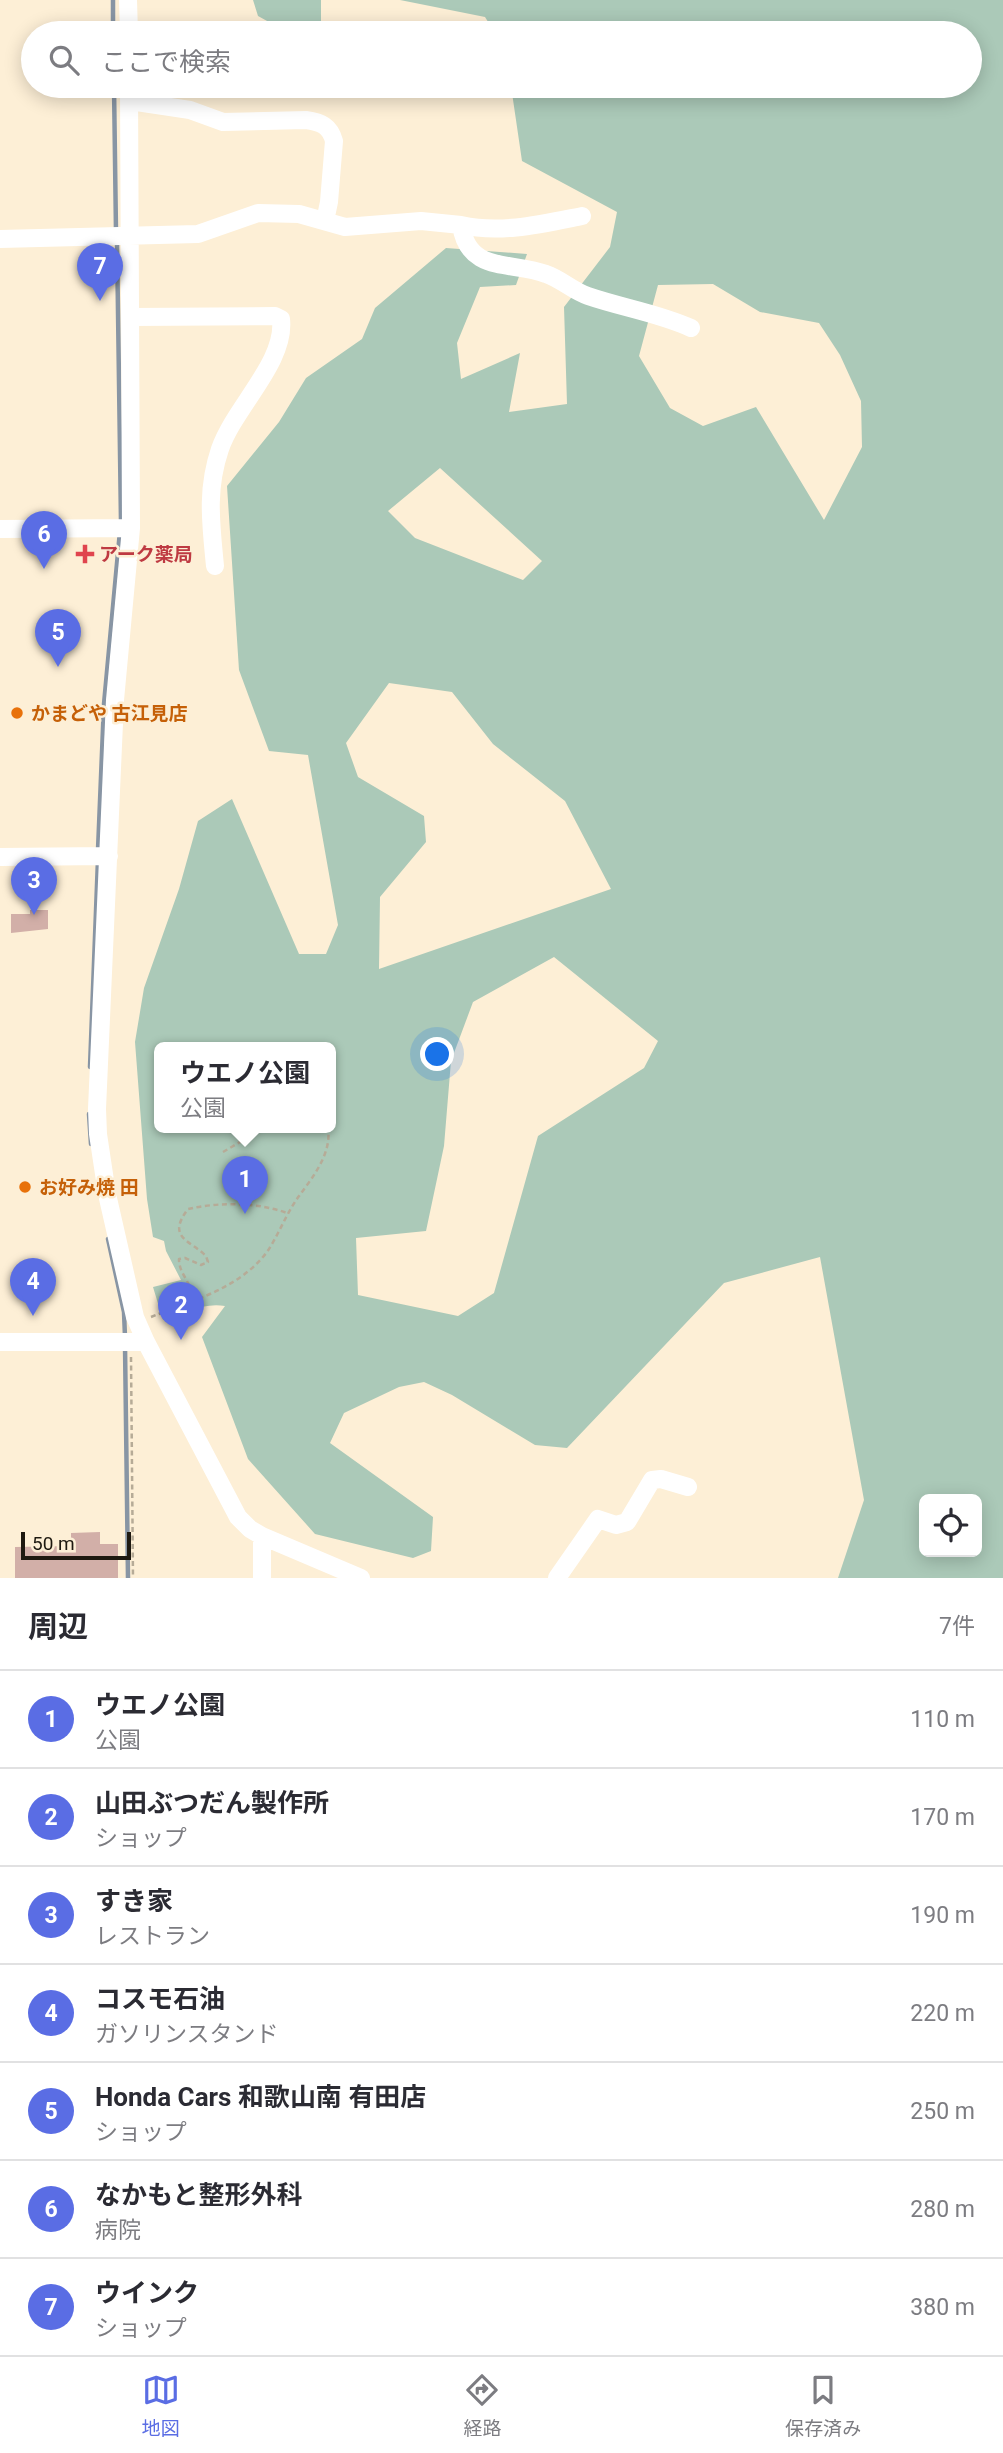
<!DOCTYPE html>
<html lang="ja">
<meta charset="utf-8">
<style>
body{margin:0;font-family:Roboto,"Noto Sans JP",sans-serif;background:#f7f7f7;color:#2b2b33}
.controls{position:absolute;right:21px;bottom:21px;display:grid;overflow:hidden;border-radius:10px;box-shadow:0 4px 18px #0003}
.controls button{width:63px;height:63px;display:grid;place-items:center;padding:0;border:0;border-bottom:2px solid #e1e1e2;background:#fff;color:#2b2b33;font:35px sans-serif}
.scale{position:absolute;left:21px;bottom:18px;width:110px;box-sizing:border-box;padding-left:7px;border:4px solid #1e1910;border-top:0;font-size:19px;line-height:24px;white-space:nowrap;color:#1e1910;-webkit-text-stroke:5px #fdefd6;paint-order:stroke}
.you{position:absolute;left:438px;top:1055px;width:24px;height:24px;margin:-18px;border:5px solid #fff;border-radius:50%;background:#1a73e8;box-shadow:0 0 0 10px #1a73e833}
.badge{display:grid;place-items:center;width:46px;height:46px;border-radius:50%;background:#5a6de4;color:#fff;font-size:23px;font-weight:700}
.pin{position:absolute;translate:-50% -58px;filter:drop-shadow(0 2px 4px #0008)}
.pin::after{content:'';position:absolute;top:37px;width:24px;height:21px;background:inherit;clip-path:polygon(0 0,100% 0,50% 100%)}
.popup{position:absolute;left:154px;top:1042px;width:182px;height:91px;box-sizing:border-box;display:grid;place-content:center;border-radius:10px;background:#fff;filter:drop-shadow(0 2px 5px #0005);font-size:23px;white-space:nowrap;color:#7c7c81}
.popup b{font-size:26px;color:#2b2b33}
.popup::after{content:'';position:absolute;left:50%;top:100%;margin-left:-14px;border:14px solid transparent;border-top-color:#fff}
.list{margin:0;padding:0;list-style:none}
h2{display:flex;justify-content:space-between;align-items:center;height:91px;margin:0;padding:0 28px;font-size:30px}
h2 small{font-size:23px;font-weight:400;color:#7c7c81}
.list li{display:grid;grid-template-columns:46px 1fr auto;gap:21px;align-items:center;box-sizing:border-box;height:98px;padding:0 28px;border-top:2px solid #e1e1e2}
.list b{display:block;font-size:26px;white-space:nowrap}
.list p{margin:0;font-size:23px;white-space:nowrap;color:#7c7c81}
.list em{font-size:23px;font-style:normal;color:#7c7c81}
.icon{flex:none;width:38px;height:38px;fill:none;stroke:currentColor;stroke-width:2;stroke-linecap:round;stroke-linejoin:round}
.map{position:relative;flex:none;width:1003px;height:1578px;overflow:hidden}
.search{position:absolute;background:#fff;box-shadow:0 4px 18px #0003;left:21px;right:21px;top:21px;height:77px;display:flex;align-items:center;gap:18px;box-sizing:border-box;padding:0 24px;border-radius:38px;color:#7c7c81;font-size:26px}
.sheet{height:777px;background:#fff}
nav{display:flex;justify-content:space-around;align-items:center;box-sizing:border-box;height:98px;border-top:2px solid #e1e1e2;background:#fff;font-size:19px;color:#7c7c81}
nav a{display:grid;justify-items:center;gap:4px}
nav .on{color:#5a6de4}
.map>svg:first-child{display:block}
.green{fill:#abc9b8;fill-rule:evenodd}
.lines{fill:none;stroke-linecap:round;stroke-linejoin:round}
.stream{stroke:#8895a4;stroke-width:4.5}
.building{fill:#d2afa8}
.path{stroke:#b6ab97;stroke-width:2.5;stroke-dasharray:5 3.5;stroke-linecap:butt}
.minor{stroke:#fff;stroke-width:18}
.health-dot{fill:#e0444e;stroke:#fdefd6;stroke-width:2.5}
.food-dot{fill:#e8710a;stroke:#fdefd6;stroke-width:2.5}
.labels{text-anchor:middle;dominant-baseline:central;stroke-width:5;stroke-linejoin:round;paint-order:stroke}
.health-label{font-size:19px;font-weight:bold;fill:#be3a42;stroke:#fdefd6;text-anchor:start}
.food-label{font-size:19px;font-weight:bold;fill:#c56008;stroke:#fdefd6;text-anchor:start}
</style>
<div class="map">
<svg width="1003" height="1578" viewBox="0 0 1003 1578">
<rect width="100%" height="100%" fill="#fdefd6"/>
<path class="green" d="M253,0H321V33H289L258,16Z
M400,0H1003V1578H838L864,1500L820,1257L724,1283L567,1448L535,1445L452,1395L424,1382L399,1387L344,1413L330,1443L433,1517L431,1551L413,1558L315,1534L248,1459L202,1337L225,1306C205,1302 182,1313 163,1320L153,1287L181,1280L166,1251L164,1241L153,1237L147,1199L135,1042L144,988L179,889L198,821L232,799L299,954H326L338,925L308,755L269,751L239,670L227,486L279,422L306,378L362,339L375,308L446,248L527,254L516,285L480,287L457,343L461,379L520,353L509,412L567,404L564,307L610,247L617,212L522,161L511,86H970V33H495L485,17ZM713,284L760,312L819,323L840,355L861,401L862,447L824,520L756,407L703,426L670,408L639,356L658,285ZM440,468L542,561L523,580L415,538L388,511ZM389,683L452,692L493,744L565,801L611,889L379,969L380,897L426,842L424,816L358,777L346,743ZM554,957L658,1041L644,1068L538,1136L494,1293L458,1316L358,1295L356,1238L426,1231L444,1146L451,1061L473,1002ZM159,1048H331V1128H159ZM924,1499H977V1552H924Z"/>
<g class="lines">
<path class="stream" d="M113,0V33
M114,86L116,232
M117,241L121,522
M98,850L104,704L120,531
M90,1067L98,859
M89,1114L91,1144
M108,1239L124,1312L125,1337
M125,1345L128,1578"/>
</g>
<path class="building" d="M30,910H48V929L11,933V914H30Z
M100,1532V1544H118V1578H15V1547L71,1546V1533Z"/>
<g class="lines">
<path class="path" d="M223,1152L264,1128
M177,1306C204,1286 179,1281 179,1259L185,1258L201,1265L208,1262L206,1256C190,1240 166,1238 188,1209C219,1202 257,1202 287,1213
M151,1317C191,1301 239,1289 267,1252C279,1234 286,1214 299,1196C313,1177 332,1153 328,1128
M131,1357L133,1578"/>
<path class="minor" d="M128,0L129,33
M129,86L131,528L115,700L97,1109L98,1134L107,1194L135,1317L146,1342L238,1517L250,1529L262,1536L361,1578
M130,101L190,110L223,122L306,120C321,122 330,126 334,141L329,202L325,221
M461,225C501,234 542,224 582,216
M0,239L198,234L258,213L299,214L345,227L421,221L461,225C468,274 512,261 546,274C561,279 573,291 588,296C623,308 658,313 691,328
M131,317L275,316L281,319C286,362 235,406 220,449C206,490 211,524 215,566
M0,529L131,528
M0,857L109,856
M0,1342H146
M262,1536V1578
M557,1578L598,1519L616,1525L627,1522L652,1480L661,1479L688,1487"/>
</g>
<path class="health-dot" d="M81.5 543.5h7v7h7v7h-7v7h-7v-7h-7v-7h7z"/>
<g class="food-dot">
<circle cx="17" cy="713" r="7"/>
<circle cx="25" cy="1187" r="7"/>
</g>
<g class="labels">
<g class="health-label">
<text x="99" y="554">アーク薬局</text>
</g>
<g class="food-label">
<text x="31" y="713">かまどや 古江見店</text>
<text x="39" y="1187">お好み焼 田</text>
</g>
</g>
</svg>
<div class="controls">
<button><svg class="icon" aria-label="locate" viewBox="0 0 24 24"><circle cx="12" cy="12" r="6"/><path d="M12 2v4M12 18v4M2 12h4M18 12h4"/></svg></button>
</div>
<div class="scale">50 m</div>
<div class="you"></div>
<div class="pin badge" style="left:245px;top:1214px">1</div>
<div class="popup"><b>ウエノ公園</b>公園</div>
<div class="pin badge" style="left:181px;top:1340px">2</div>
<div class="pin badge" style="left:34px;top:915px">3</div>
<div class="pin badge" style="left:33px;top:1316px">4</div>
<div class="pin badge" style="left:58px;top:667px">5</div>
<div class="pin badge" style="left:44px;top:569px">6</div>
<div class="pin badge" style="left:100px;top:301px">7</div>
<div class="search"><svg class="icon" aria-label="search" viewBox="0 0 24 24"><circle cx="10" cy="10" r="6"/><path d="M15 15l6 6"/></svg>ここで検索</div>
</div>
<section class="sheet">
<h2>周辺<small>7件</small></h2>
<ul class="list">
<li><span class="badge">1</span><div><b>ウエノ公園</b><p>公園</p></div><em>110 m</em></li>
<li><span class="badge">2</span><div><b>山田ぶつだん製作所</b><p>ショップ</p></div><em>170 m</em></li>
<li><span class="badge">3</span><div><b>すき家</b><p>レストラン</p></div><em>190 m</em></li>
<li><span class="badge">4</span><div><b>コスモ石油</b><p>ガソリンスタンド</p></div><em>220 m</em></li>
<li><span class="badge">5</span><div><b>Honda Cars 和歌山南 有田店</b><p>ショップ</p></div><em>250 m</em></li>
<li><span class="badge">6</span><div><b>なかもと整形外科</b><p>病院</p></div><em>280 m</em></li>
<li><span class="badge">7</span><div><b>ウインク</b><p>ショップ</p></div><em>380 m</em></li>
</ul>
</section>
<nav>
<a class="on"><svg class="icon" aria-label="map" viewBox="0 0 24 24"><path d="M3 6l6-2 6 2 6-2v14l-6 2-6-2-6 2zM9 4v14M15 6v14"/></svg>地図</a>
<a><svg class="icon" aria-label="directions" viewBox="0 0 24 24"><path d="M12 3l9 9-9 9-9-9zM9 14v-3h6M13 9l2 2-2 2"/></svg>経路</a>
<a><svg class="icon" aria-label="saved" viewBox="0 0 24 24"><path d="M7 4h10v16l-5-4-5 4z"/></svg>保存済み</a>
</nav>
